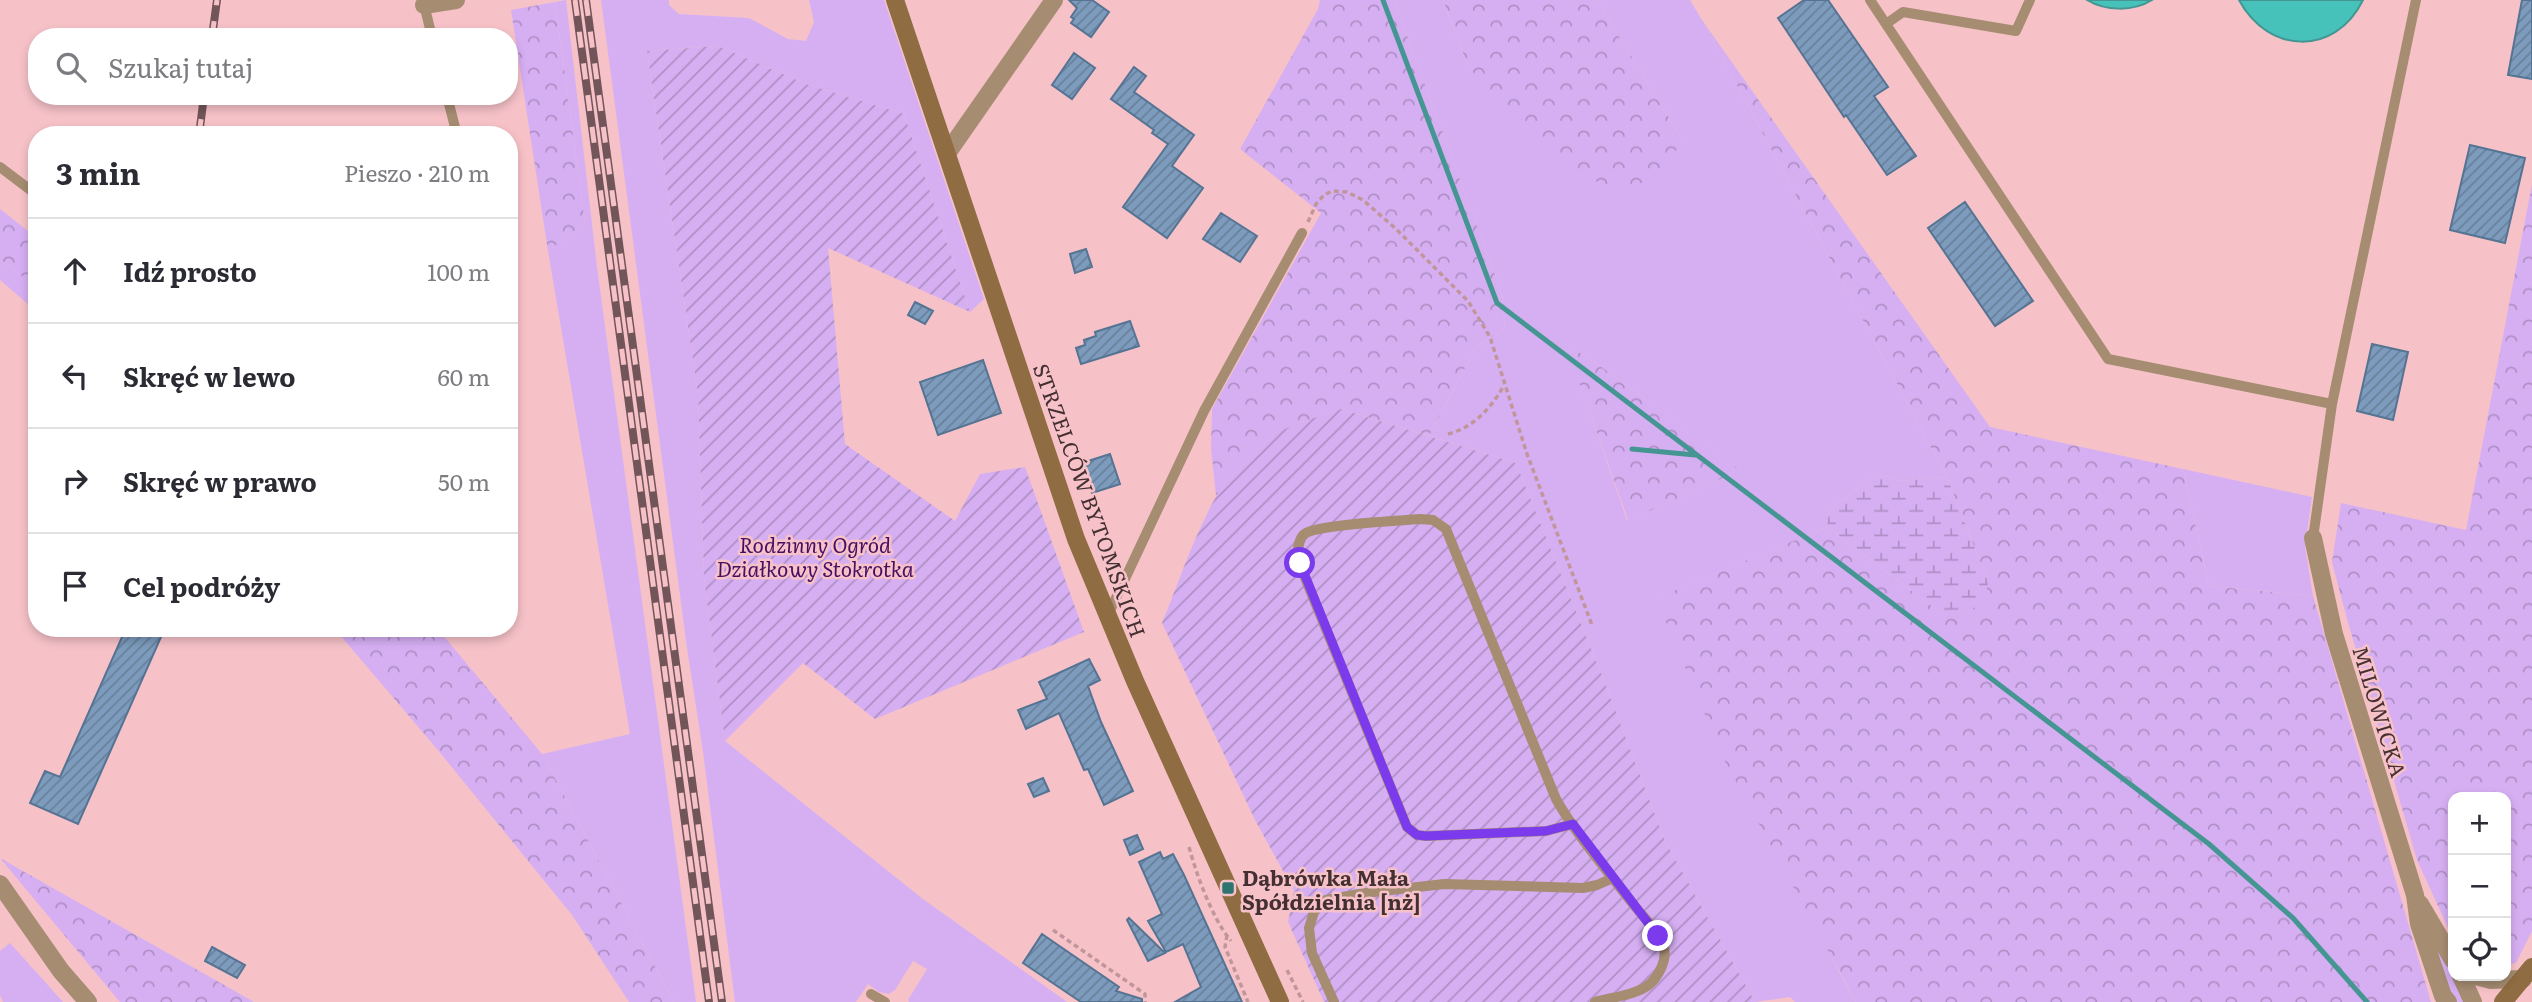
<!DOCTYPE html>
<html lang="pl">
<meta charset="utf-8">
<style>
body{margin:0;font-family:Literata,serif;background:#f7f7f7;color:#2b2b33}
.controls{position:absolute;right:21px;bottom:21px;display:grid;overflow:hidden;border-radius:14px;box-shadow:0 4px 10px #0003}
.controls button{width:63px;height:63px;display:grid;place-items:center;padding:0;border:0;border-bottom:2px solid #e1e1e2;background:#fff;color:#2b2b33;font:35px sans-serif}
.stop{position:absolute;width:21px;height:21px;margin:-16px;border:5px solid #7c3aed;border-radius:50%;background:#fff}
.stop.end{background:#7c3aed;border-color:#fff;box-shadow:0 2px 7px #0008}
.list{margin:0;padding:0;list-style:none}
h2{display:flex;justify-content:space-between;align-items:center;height:91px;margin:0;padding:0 28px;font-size:30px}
h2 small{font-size:23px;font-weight:400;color:#7c7c81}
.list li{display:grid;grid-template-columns:46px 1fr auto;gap:21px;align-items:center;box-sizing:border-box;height:105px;padding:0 28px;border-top:2px solid #e1e1e2}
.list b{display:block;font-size:26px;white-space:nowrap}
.list em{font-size:23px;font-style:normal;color:#7c7c81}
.icon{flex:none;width:38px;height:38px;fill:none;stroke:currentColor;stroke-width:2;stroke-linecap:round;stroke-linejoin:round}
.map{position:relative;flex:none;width:2532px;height:1002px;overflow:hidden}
.search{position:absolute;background:#fff;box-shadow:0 4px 10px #0003;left:28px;top:28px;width:490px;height:77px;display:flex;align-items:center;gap:18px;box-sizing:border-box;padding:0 24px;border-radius:28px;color:#7c7c81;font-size:26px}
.panel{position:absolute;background:#fff;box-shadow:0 4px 10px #0003;left:28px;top:126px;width:490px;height:511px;border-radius:28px}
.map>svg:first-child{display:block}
.green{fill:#d6aff3;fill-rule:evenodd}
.forest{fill:url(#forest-crowns)}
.wetland{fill:url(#wetland-marsh)}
.garden{fill:url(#garden-furrows)}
.water{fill:#46c2bb;stroke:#459692;stroke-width:2}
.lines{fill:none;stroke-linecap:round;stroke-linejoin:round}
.stream{stroke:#459692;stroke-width:5}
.building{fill:url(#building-hatch);stroke:#557392;stroke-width:2}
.path{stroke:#c0969b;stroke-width:3.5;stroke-dasharray:5 3.5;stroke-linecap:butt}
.lane{stroke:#a68d72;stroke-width:10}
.street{stroke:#a68d72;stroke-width:18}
.secondary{stroke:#8f6c42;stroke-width:18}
.rail-casing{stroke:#725559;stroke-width:8}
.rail{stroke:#f6c2c8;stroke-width:5;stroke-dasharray:16;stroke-linecap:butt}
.route{stroke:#7c3aed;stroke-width:9}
.poi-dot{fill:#2c7571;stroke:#f6c2c8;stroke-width:2.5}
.labels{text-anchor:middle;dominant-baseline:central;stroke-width:5;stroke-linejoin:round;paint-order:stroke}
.street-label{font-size:21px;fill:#442f32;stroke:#f6c2c8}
.park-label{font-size:21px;font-style:italic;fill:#460f63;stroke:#f6c2c8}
.poi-label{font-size:21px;font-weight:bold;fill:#442f32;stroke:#f6c2c8;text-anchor:start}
</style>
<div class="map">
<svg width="2532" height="1002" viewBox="0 0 2532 1002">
<defs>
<pattern id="forest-crowns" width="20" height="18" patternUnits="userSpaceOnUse" patternTransform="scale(1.75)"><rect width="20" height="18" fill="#d6aff3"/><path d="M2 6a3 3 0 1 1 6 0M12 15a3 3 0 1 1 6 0" fill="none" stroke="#af8fc5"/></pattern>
<pattern id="wetland-marsh" width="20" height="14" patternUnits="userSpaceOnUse" patternTransform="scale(1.75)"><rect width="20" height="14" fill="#d6aff3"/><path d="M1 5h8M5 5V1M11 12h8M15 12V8" fill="none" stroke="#af8fc5"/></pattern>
<pattern id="garden-furrows" width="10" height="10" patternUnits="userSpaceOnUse" patternTransform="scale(1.75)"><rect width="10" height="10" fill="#d6aff3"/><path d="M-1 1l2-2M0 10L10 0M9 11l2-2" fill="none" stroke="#af8fc5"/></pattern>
<pattern id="building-hatch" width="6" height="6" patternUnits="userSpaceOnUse" patternTransform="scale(1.75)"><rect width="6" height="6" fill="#7d9cbd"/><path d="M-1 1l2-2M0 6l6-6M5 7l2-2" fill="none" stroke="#68809a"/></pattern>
</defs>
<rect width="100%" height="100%" fill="#f6c2c8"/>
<path class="green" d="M566,0L597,267L696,1002H674L542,754L630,734L548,251L585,223L555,2Z
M601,0H669V5L679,14L749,18L788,39L806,41L814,22L809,0H884L984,299L970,312L904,114L806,84L718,46L647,51L698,394L704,578L725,741L923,899L1067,1002H909L908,1000L927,969L913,961L895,990L889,994L879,992L868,984L856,1002H735L703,752L687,648Z
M1394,0H1443L1468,66L1683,141L1597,0H1690L1702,20L1947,477L1899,481L1877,473L1829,511L1827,527L1657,598L1839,972L1856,1002H1795L1790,997L1755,1002L1665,841L1603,678L1516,463L1429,436L1475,349L1505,328L1502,294ZM1566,344L1603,368L1738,469L1715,482L1627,520Z
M0,259L37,288V312L0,280Z
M2183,469L2312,497L2305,547L2313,596L2209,586Z
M2421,911L2460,991L2465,1002H2457L2450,997Z
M10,943L63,1002H3L0,995V951Z"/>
<path class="forest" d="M1320,0H1394L1502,294L1505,328L1475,349L1429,436L1341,409L1300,423L1255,446L1216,496L1211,448L1212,409L1321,213L1240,149L1318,9Z
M1443,0H1597L1683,141L1655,178L1623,190L1577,175L1525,138L1468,66Z
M555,2L585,223L548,251L511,10Z
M1702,20L1990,427L2183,469L2209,586L2313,596L2431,1002H1856L1723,758L1656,598L1827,527L1941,613L1988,582L1947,477Z
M2532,184V931L2516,963L2506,965V797H2453V939L2417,860L2347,619L2332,562L2341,503L2466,530Z
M0,209L37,238V288L0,259Z
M1565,343L1603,368L1739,469L1715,482L1628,520Z
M334,628H437L542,754L674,1002H629L572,915L437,749Z
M0,858L254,1002H120Z"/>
<path class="wetland" d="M1877,473L1899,481L1947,477L1988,582L1984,606L1941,613L1827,527L1829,511Z"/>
<path class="garden" d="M718,46L806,84L904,114L970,312L828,248L845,444L955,521L980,474L1025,467L1084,632L875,719L803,663L725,741L704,578L698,394L647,51Z
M1341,409L1516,463L1603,678L1665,841L1755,1002H1324L1288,922L1294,891L1255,820L1162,623C1186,565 1207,492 1253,447C1269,432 1319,416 1341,409Z"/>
<path class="water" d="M2087,0H2152C2133,12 2105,11 2087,0Z
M2239,0H2363C2335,57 2268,54 2239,0Z"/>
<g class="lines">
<path class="stream" d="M1383,0L1497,303L2209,844L2293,918L2367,1002
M1632,449L1695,455"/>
</g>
<path class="building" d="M1069,0H1092L1109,12L1091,37L1071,23L1074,19L1071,17L1077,8Z
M1804,0H1828L1888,87L1874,96L1916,156L1887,175L1846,115L1844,117L1778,18Z
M2522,0H2532V79L2508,75Z
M1074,53L1095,68L1072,99L1052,85Z
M1134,67L1146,76L1134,92L1194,135L1172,166L1203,188L1167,238L1123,207L1168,144L1152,133L1154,130L1111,99Z
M2470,145L2525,158L2505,243L2450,230Z
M1965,202L2033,301L1995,326L1928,228Z
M1221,213L1257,236L1240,262L1203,239Z
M1086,249L1092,267L1075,273L1070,254Z
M915,302L933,311L925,324L908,315Z
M1130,321L1139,346L1081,364L1076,348L1085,345L1084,340L1096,336L1095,332Z
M2372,344L2408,352L2393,420L2357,411Z
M983,360L1001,413L938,435L920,382Z
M1110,454L1120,484L1092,493L1082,463Z
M126,628H165L78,824L30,803L45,771L60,777Z
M1089,659L1100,680L1088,686L1101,722L1133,791L1104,805L1088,769L1084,770L1059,713L1026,729L1018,710L1047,699L1039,682Z
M1043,778L1049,791L1034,797L1028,784Z
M1137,835L1143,849L1130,855L1124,840Z
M1160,852L1163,859L1173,854L1184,875L1242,1002H1175L1201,987L1183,944L1166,952L1148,921L1162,914L1139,862Z
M1129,918L1165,953L1148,961L1127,920Z
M1042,934L1119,987L1116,991L1142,999V1002H1081L1023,963Z
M212,947L245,965L237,978L205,961Z"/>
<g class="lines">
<path class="path" d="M1308,222L1316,204L1324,195L1332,191L1347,192L1363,200L1395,228L1468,301L1490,337L1527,454L1592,625
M1448,434C1473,428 1491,408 1503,387
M1189,847C1197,876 1212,918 1231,941
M1053,930L1145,994V1002
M1227,935L1225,947L1248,1002
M1287,970L1303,1002"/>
<path class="lane" d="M423,0L432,37
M1870,0L2108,359L2332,404
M1886,24L1903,12L2016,31L2030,0
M447,96L457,135
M0,167L37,195
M509,412L512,433L509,466
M2313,538L2332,404L2416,0
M1107,617L1204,411L1302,233
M1573,824L1546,831L1426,836L1417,835L1407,827L1297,558C1298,550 1298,537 1306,533C1321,524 1399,521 1420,519L1433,520L1446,529L1556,799C1575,833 1609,873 1633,904C1643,917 1660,932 1664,948C1667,960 1659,975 1651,983C1638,995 1612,997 1595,1002
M871,994L885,1002
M1334,1002L1312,953L1309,928L1314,912L1326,900L1365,893L1444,884L1583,888L1597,885L1613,878"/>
<path class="street" d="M424,5L456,0
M948,152L1054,0
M2313,538L2334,634L2415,895L2419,924L2443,996L2448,1002
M0,884L61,971L88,1002
M2420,904L2453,960
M2461,976L2473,1002
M2476,976L2491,980L2523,979"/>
<path class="secondary" d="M895,0L1076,539L1135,681L1280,1002
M2503,1002L2532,967"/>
<defs>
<path id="rail" d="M575,0L709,1002
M586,0L722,1002
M212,37L217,0
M199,135L204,96"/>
</defs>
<use href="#rail" class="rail-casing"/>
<use href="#rail" class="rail"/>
</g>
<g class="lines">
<path class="route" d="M1300,563L1407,827L1417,835L1426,836L1546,831L1573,824L1658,936"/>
</g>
<rect class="poi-dot" x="1221" y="881" width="14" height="14" rx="3.5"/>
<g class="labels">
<g class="street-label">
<text transform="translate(1091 500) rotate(70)">STRZELCÓW BYTOMSKICH</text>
<text transform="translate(2381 711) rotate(73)">MILOWICKA</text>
</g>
<g class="park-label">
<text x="815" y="543">Rodzinny Ogród<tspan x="815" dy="24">Działkowy Stokrotka</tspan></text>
</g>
<g class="poi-label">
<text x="1242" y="876">Dąbrówka Mała<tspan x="1242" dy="24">Spółdzielnia [nż]</tspan></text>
</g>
</g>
</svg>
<div class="controls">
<button>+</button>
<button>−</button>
<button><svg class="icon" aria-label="locate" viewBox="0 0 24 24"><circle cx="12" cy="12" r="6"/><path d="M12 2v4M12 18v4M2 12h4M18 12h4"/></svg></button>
</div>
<div class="stop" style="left:1300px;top:563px"></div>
<div class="stop end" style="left:1658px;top:936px"></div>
<div class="search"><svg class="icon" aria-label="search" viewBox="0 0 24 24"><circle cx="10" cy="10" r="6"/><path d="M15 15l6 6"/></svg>Szukaj tutaj</div>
<section class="panel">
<h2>3 min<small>Pieszo · 210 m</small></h2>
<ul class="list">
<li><svg class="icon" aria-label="ahead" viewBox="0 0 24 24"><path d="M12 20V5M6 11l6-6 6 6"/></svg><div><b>Idź prosto</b></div><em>100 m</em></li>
<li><svg class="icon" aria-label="left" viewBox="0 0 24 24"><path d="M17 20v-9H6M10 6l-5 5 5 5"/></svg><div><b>Skręć w lewo</b></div><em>60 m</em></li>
<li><svg class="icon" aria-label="right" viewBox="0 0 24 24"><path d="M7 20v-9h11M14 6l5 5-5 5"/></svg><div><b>Skręć w prawo</b></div><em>50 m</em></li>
<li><svg class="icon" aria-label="arrive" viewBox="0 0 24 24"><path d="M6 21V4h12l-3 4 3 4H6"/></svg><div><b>Cel podróży</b></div></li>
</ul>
</section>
</div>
